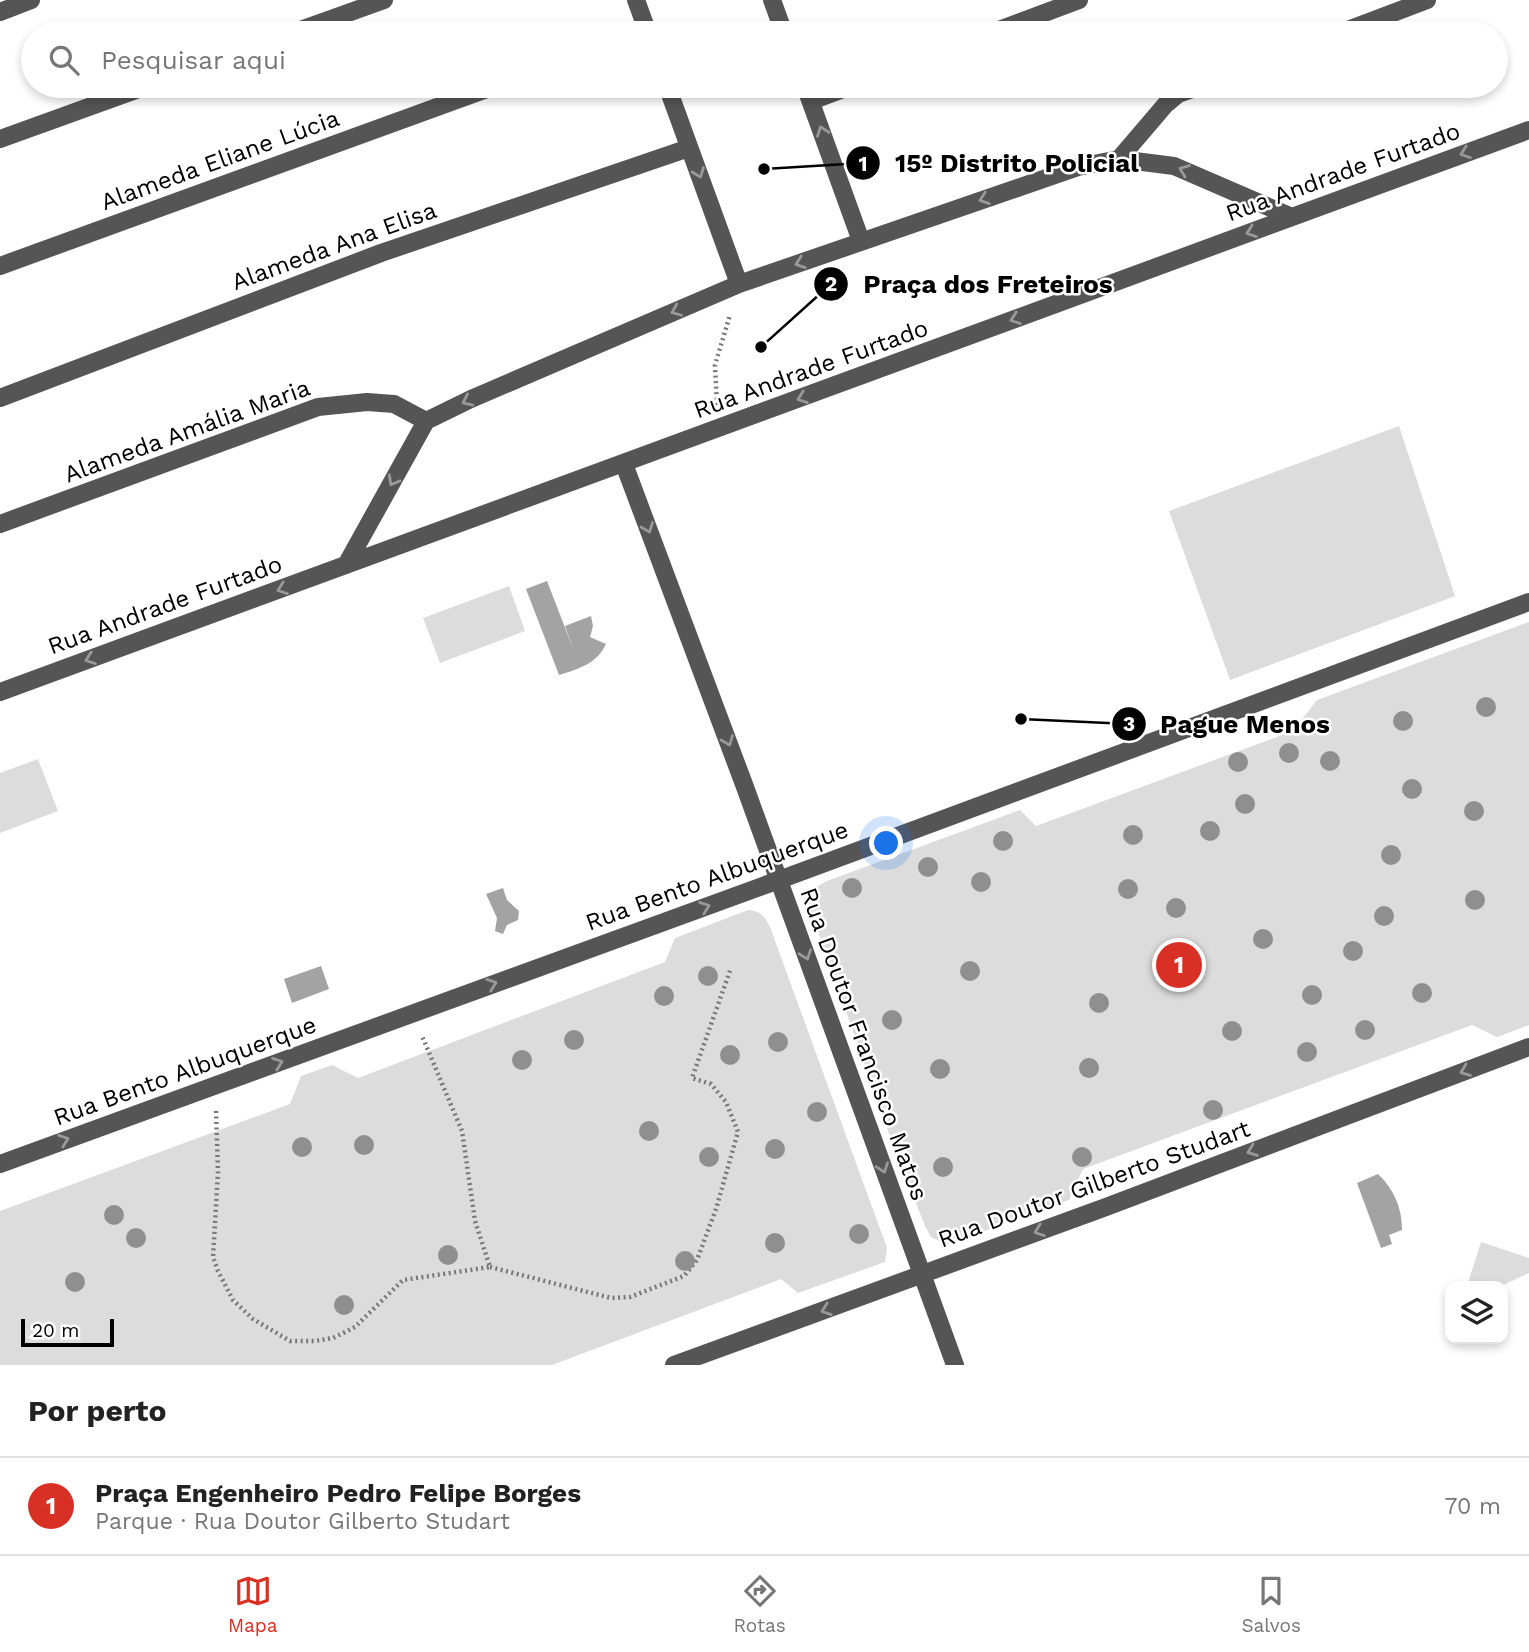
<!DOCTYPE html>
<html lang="pt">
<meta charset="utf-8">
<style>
body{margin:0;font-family:"Work Sans",sans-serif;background:#f2f2f2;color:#222}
.controls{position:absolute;right:21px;bottom:21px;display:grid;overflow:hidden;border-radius:14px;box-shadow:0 4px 10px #0003}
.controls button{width:63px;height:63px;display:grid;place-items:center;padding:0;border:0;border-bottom:2px solid #e0e0e0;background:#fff;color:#222;font:35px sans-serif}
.scale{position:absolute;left:21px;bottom:18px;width:93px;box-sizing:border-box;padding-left:7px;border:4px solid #000;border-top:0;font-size:19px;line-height:24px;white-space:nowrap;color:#000;-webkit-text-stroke:5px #fff;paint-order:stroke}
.you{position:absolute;left:887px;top:844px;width:24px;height:24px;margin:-18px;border:5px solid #fff;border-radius:50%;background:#1a73e8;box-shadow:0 0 0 10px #1a73e833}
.badge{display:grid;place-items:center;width:46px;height:46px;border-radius:50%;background:#d93025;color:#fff;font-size:23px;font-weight:700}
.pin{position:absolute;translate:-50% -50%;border:4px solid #fff;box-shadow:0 2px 7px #0006}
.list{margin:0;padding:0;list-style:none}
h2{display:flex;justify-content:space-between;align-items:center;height:91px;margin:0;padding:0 28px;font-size:30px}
h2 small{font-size:23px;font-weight:400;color:#767676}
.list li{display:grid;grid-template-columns:46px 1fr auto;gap:21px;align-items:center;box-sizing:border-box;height:98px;padding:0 28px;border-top:2px solid #e0e0e0}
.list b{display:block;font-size:26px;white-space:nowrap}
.list p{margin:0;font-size:23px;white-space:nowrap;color:#767676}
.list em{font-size:23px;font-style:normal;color:#767676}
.icon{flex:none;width:38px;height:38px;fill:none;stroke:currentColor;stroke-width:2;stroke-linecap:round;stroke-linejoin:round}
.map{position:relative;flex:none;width:1529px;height:1365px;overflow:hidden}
.search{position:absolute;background:#fff;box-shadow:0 4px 10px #0003;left:21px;right:21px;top:21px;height:77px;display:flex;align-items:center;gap:18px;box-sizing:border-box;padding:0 24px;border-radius:38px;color:#767676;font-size:26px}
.sheet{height:189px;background:#fff}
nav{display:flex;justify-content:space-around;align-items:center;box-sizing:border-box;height:98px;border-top:2px solid #e0e0e0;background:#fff;font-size:19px;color:#767676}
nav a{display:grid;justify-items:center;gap:4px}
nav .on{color:#d93025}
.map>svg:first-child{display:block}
.green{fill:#dcdcdc}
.water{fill:#a3a3a3}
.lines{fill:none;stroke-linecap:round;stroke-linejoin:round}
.path{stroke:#777;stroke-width:4.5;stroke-dasharray:2 3.5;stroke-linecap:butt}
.minor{stroke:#555;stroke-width:18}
.tree{fill:#8f8f8f}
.oneway{stroke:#999}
.labels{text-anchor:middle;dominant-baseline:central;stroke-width:5;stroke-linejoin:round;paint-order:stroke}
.street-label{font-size:24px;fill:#000;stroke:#fff}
.leader{fill:none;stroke:#000;stroke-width:2.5}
.callout-dot{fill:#000;stroke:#fff;stroke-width:2.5}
.mark-label{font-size:21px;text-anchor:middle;font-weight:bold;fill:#fff}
.callout-label{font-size:26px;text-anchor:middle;font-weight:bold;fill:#000;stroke:#fff;stroke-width:5;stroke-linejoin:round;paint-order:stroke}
</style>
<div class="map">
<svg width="1529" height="1365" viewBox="0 0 1529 1365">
<rect width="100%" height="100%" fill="#fff"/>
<path class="green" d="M1399,426L1455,596L1230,680L1169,511Z
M509,586L525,631L440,663L423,618Z
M1529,622V1025L1497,1037L1472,1025L1083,1169L1069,1200L947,1245L931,1237L925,1226L894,1148L809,906V895L816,887L827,881L1020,810L1036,826L1293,731L1317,700Z
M38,759L58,811L0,833V773Z
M748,910C761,911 764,916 770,927L887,1248L885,1262L798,1293L781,1279L552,1365H0V1211L290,1104L301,1076L332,1065L358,1078L665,962L675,938Z
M1481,1242L1529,1258V1273L1501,1286H1467Z"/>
<path class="water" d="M547,581L574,651L565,626L591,616L593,626L590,637L606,644C597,664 578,669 559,675L526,589Z
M503,888L507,900L519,911L518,920L507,925L503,934L495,931L497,918L486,894Z
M321,966L329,989L292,1003L284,979Z
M1378,1174C1394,1189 1402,1208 1402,1230L1389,1235L1392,1244L1381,1248L1357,1183Z"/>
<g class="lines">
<path class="path" d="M717,405L715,365L730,315
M216,1111L218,1172L213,1257L218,1271L233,1300L253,1319L290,1341H315L333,1338L355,1327L403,1280L490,1267L475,1221L462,1131L422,1036
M490,1267L611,1298L630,1297L684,1276L697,1260L716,1209L738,1132L726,1102L711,1084L692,1078L731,968"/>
<path class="minor" d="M636,0L648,33
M772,0L784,33
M0,12L31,0
M292,33L384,0
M991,33L1079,0
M1340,33L1427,0
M667,86L739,284
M805,86L861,241
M811,101L851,86
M0,139L147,86
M1119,159L1166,104L1178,94L1201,86
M0,266L495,86
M0,398L381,253L689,148
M426,421L471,399L739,284L1078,167L1119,159L1174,166L1292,217
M624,464L745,787L955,1365
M0,524L318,407L367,402L394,404L426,421
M346,565L426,421
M0,692L1529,130
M0,1164L779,880L1529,602
M674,1365L1106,1207L1529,1047"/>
</g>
<g class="tree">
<circle cx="1486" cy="707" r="10"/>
<circle cx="1403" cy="721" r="10"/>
<circle cx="1289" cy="753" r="10"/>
<circle cx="1330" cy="761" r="10"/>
<circle cx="1238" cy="762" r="10"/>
<circle cx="1412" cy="789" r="10"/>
<circle cx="1245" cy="804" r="10"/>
<circle cx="1474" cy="811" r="10"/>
<circle cx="1210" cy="831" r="10"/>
<circle cx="1133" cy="835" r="10"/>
<circle cx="1003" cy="841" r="10"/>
<circle cx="1391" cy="855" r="10"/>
<circle cx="928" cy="867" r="10"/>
<circle cx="981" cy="882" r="10"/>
<circle cx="852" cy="888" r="10"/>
<circle cx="1128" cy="889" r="10"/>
<circle cx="1475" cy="900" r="10"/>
<circle cx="1176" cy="908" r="10"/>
<circle cx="1384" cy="916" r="10"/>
<circle cx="1263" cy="939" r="10"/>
<circle cx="1353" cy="951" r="10"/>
<circle cx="970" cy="971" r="10"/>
<circle cx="708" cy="976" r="10"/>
<circle cx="1422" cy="993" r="10"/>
<circle cx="1312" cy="995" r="10"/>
<circle cx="664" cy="996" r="10"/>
<circle cx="1099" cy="1003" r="10"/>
<circle cx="892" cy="1020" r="10"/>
<circle cx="1365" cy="1030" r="10"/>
<circle cx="1232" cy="1031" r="10"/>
<circle cx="574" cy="1040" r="10"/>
<circle cx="778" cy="1042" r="10"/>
<circle cx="1307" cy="1052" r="10"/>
<circle cx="730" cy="1055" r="10"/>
<circle cx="522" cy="1060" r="10"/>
<circle cx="1089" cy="1068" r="10"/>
<circle cx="940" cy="1069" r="10"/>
<circle cx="1213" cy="1110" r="10"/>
<circle cx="817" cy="1112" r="10"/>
<circle cx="649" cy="1131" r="10"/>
<circle cx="364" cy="1145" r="10"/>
<circle cx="302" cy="1147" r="10"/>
<circle cx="775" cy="1149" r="10"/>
<circle cx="709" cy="1157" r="10"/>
<circle cx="1082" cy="1157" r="10"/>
<circle cx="943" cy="1167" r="10"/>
<circle cx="114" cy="1215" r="10"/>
<circle cx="859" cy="1234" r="10"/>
<circle cx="136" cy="1238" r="10"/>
<circle cx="775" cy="1243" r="10"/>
<circle cx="448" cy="1255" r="10"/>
<circle cx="685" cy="1261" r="10"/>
<circle cx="75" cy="1282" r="10"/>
<circle cx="344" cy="1305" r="10"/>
</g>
<defs><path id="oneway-chevron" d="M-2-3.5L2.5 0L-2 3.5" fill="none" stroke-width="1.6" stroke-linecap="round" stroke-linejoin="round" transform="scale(1.75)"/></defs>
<g class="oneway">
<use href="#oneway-chevron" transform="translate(822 131) rotate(-110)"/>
<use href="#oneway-chevron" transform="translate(1465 153) rotate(160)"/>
<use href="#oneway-chevron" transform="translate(1184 170) rotate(-159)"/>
<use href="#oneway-chevron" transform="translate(699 173) rotate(69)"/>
<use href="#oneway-chevron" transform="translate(984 199) rotate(161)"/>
<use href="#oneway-chevron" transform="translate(1251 232) rotate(160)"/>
<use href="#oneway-chevron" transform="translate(800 263) rotate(161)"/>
<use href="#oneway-chevron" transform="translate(676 311) rotate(157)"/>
<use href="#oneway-chevron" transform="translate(1015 319) rotate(160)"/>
<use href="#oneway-chevron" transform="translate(802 398) rotate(160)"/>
<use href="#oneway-chevron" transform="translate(467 401) rotate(155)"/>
<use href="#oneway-chevron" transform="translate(393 481) rotate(119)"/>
<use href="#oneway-chevron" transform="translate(648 528) rotate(69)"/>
<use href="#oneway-chevron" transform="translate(282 589) rotate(160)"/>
<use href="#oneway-chevron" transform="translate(90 659) rotate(160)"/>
<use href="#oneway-chevron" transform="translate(728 741) rotate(69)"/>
<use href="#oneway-chevron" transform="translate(705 907) rotate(-20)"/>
<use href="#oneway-chevron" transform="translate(806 955) rotate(70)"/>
<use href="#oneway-chevron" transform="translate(492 984) rotate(-20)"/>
<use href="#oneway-chevron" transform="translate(278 1063) rotate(-20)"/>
<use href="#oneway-chevron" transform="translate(1465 1071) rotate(159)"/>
<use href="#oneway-chevron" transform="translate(64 1140) rotate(-20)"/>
<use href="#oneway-chevron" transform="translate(1252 1151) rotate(159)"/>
<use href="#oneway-chevron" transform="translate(883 1168) rotate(70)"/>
<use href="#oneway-chevron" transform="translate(1039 1231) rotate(160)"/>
<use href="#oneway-chevron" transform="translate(826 1310) rotate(160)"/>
</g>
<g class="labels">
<g class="street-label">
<text transform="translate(220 160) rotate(-20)">Alameda Eliane Lúcia</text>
<text transform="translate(1343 172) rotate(-20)">Rua Andrade Furtado</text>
<text transform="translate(334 246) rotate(-20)">Alameda Ana Elisa</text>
<text transform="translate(811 369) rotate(-20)">Rua Andrade Furtado</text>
<text transform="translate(187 431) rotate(-20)">Alameda Amália Maria</text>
<text transform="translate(165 605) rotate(-20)">Rua Andrade Furtado</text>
<text transform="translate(717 876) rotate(-20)">Rua Bento Albuquerque</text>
<text transform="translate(864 1044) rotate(70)">Rua Doutor Francisco Matos</text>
<text transform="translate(185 1071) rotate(-20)">Rua Bento Albuquerque</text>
<text transform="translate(1094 1184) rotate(-20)">Rua Doutor Gilberto Studart</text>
</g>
</g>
<path class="leader" d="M764 169L863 163M761 347L831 284M1021 719L1129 724"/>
<g class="callout-dot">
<circle cx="764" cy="169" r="7"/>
<circle cx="761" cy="347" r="7"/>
<circle cx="1021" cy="719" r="7"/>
<circle cx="863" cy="163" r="18"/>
<circle cx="831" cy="284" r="18"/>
<circle cx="1129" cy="724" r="18"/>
</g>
<g class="mark-label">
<text x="863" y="171">1</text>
<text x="831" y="291">2</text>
<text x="1129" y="731">3</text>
</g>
<g class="callout-label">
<text x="1017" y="172">15º Distrito Policial</text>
<text x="988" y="293">Praça dos Freteiros</text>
<text x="1245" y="733">Pague Menos</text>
</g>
</svg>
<div class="controls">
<button><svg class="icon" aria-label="layers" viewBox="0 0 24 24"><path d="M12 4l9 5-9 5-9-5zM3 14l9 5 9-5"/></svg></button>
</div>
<div class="scale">20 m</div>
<div class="you"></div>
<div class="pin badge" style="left:1179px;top:965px">1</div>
<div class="search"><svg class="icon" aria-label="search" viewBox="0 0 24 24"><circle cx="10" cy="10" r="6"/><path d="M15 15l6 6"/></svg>Pesquisar aqui</div>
</div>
<section class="sheet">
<h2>Por perto<small></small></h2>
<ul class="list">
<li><span class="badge">1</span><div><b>Praça Engenheiro Pedro Felipe Borges</b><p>Parque · Rua Doutor Gilberto Studart</p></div><em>70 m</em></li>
</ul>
</section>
<nav>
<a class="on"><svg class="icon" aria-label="map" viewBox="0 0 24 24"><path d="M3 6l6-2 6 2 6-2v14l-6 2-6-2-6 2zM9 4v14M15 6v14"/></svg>Mapa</a>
<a><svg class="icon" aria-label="directions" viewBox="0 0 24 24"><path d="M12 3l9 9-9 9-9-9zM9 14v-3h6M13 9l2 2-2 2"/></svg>Rotas</a>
<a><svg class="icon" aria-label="saved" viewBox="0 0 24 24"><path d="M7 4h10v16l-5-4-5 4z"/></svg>Salvos</a>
</nav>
